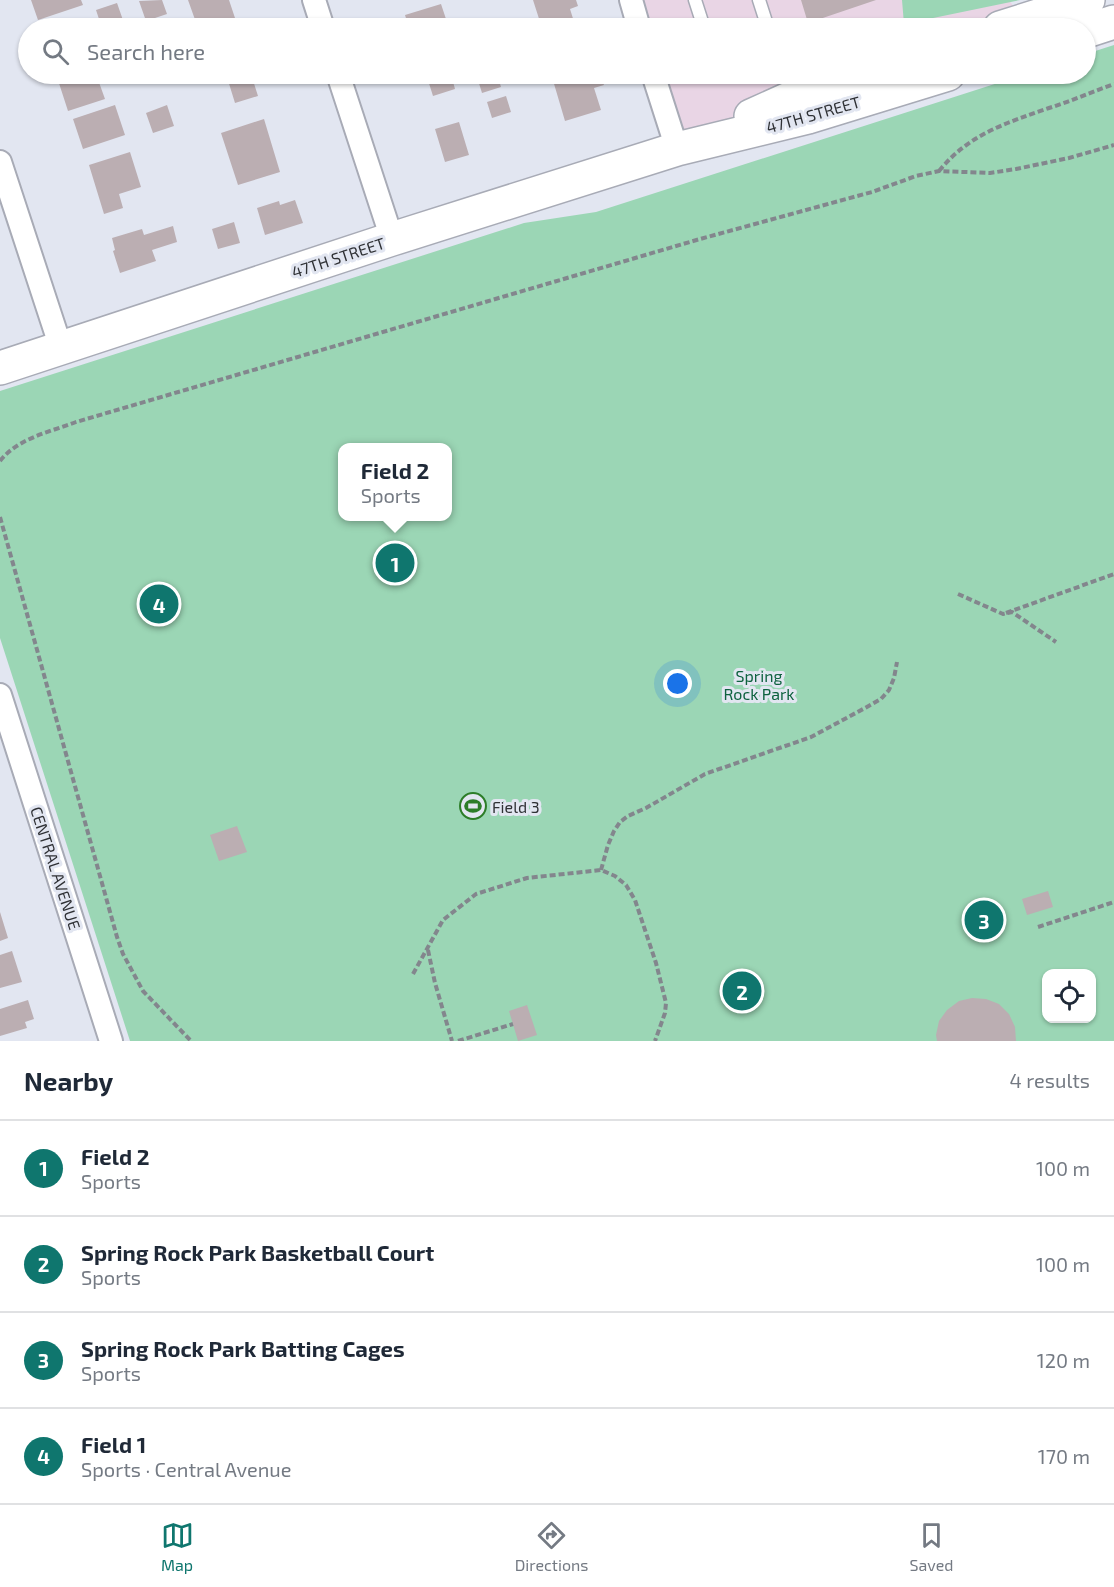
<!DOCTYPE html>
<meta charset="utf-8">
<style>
body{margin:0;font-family:"Exo 2",sans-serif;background:#f6f6f7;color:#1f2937}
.controls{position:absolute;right:18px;bottom:18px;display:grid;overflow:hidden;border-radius:12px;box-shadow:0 2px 4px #0004}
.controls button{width:54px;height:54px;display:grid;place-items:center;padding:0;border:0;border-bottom:2px solid #e0e1e3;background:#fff;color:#1f2937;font:30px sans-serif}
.you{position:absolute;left:678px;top:684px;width:21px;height:21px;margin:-15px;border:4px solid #fff;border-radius:50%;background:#1a73e8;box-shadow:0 0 0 9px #1a73e833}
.badge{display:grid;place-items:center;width:39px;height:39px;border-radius:50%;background:#0f766e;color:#fff;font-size:20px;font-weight:700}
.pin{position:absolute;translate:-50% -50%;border:3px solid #fff;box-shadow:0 2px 6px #0006}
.popup{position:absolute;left:338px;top:443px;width:114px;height:78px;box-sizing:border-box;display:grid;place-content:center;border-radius:12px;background:#fff;filter:drop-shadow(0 2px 4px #0005);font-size:20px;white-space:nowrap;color:#747a83}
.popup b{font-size:22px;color:#1f2937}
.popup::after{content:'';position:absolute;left:50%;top:100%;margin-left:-12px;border:12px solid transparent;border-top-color:#fff}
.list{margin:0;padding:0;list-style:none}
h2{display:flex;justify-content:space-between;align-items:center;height:78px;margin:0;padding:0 24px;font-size:26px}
h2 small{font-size:20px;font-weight:400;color:#747a83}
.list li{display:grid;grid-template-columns:39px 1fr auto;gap:18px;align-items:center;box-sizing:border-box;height:96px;padding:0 24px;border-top:2px solid #e0e1e3}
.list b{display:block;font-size:22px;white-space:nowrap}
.list p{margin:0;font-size:20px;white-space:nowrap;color:#747a83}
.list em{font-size:20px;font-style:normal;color:#747a83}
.icon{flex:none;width:33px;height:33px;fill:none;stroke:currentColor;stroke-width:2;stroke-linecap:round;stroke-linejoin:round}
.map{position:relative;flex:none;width:1114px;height:1041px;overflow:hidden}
.search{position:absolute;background:#fff;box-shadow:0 2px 4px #0004;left:18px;right:18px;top:18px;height:66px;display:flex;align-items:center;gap:15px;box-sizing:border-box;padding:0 21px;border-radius:33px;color:#747a83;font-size:22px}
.sheet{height:462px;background:#fff}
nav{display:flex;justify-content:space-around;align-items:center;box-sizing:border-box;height:84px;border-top:2px solid #e0e1e3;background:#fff;font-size:16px;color:#747a83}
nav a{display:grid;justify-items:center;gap:3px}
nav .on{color:#0f766e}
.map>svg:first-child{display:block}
.commercial{fill:#e9d5e5}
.green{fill:#9bd6b5;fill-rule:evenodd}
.building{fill:#bbaeb2}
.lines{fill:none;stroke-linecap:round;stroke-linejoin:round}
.service-casing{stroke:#a8abb6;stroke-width:15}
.minor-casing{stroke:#a8abb6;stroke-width:26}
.secondary-casing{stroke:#a8abb6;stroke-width:36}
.path{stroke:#83868d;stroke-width:4;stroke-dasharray:6 3;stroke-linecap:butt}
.service{stroke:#fff;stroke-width:12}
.minor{stroke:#fff;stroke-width:22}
.secondary{stroke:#fff;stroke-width:33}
.labels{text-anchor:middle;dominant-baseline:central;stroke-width:6;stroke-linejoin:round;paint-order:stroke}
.street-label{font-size:16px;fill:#2f3135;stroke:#e2e6f1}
.park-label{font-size:16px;fill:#0e623f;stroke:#e2e6f1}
.poi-label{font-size:16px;fill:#2f3135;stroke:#e2e6f1;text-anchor:start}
</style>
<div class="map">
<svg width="1114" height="1041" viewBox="0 0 1114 1041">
<rect width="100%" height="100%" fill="#e2e6f1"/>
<path class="commercial" d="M637,0H1009L1020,16L985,28H646Z
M660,74H863L681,141Z"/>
<path class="green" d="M902,0H1020L904,24Z
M1114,45V1041H130L0,638V391L524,223L596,212L1026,74H1086V54ZM342,448H448V516H342ZM1046,974H1092V1018H1046Z"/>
<path class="building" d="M31,0H81L83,5L38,20Z
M162,0L167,14L146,21L139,1Z
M188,0H229L235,18L198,28Z
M533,0H576L578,6L570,9L576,28H542Z
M801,0H876L808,23Z
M117,3L124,23L108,28H102L96,10Z
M441,4L449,28H409L405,15Z
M56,74H96L105,99L68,111Z
M226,74H251L258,96L235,103Z
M426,74H464L452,78L455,89L433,96Z
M487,74H497L501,87L482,93L477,77Z
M565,74H600L604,85L594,88L601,110L565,121L552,77Z
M506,96L511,112L492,118L487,102Z
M115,105L125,135L83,149L73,119Z
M167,105L174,126L153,133L146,113Z
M264,119L280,172L238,185L221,133Z
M459,122L469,155L445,162L435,129Z
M130,152L141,187L119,194L123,208L104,214L89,165Z
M295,200L303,223L265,235L257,208L279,201L280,205Z
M234,222L240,243L218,249L212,229Z
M173,226L177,242L152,250L156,261L120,273L113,251L115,250L112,238L142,229L144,235Z
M237,826L247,852L219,861L210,835Z
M1048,891L1053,907L1027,915L1022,899Z
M0,912L8,938L0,941Z
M12,951L22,982L0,988V955Z
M972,998L986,999L999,1004L1009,1014L1015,1027L1016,1041H937L936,1035L939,1021L947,1010L959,1001Z
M28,1000L34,1019L25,1022L27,1028L0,1036V1009Z
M527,1005L537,1035L518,1041L509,1011Z"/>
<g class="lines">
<defs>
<path id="service" d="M695,0L704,28
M759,0L768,28"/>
<path id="minor" d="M314,0L323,28
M631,0L639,28
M338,74L392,239
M653,74L677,149
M0,162L61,348
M0,695L111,1041"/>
<path id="secondary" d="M1000,28L1088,0
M1086,31L1114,22
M751,116L802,93L861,74
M0,368L392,239L677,149L808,117L948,74"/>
</defs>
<use href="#service" class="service-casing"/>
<use href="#minor" class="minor-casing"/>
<use href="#secondary" class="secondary-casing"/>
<path class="path" d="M939,171C969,134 1006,123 1049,108C1071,101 1092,92 1114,84
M0,461C18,438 50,432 76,422L700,239L872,192L916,176L939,171L990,173L1016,169L1069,158L1114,145
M0,517L117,937L123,954L143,991L191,1041
M958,594L1003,614L1012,612L1056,642
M1006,613L1114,574
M601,870L608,845L614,831L620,822L628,816L646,808L705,774L811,737L865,708L881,699L889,690L894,678L897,662
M1038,927L1114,902
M428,950L435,983L452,1041
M413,974L443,920L476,894L527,878L601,870L615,876L626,885L635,900L656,963L666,1003L665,1013L655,1041
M458,1041L513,1024"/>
<use href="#service" class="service"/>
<use href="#minor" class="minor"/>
<use href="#secondary" class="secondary"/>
</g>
<defs>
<symbol id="stadium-ring" viewBox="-11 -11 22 22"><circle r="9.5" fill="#e2e6f1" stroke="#2c7d28" stroke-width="1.5"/><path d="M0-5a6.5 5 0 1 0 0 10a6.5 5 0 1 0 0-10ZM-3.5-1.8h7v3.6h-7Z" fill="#2c7d28"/></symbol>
</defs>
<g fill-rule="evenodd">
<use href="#stadium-ring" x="458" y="791" width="30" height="30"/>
</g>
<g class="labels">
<g class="street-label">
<text transform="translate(813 114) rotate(-16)">47TH STREET</text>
<text transform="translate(338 257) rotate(-18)">47TH STREET</text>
<text transform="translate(56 868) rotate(72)">CENTRAL AVENUE</text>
</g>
<g class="park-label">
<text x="759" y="675">Spring<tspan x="759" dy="18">Rock Park</tspan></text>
</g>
<g class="poi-label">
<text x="492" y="806">Field 3</text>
</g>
</g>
</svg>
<div class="controls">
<button><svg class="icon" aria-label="locate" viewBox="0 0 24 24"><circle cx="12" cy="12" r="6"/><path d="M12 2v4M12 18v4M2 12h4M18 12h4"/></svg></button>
</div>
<div class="you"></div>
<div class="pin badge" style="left:395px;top:563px">1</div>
<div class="popup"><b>Field 2</b>Sports</div>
<div class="pin badge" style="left:742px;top:991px">2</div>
<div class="pin badge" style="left:984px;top:920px">3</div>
<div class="pin badge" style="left:159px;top:604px">4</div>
<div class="search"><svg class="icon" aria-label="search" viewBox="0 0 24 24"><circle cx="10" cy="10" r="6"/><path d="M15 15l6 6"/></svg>Search here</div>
</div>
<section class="sheet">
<h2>Nearby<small>4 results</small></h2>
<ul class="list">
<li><span class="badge">1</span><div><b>Field 2</b><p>Sports</p></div><em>100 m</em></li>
<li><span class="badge">2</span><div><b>Spring Rock Park Basketball Court</b><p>Sports</p></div><em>100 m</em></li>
<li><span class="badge">3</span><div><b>Spring Rock Park Batting Cages</b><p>Sports</p></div><em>120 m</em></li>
<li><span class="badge">4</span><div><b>Field 1</b><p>Sports · Central Avenue</p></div><em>170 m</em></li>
</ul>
</section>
<nav>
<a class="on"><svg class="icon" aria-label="map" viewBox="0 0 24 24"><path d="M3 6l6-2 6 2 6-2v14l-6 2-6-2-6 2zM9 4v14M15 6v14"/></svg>Map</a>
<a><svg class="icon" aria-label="directions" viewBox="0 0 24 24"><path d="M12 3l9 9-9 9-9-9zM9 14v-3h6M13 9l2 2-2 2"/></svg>Directions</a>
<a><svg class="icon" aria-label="saved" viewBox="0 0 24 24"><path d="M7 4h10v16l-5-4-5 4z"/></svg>Saved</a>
</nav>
